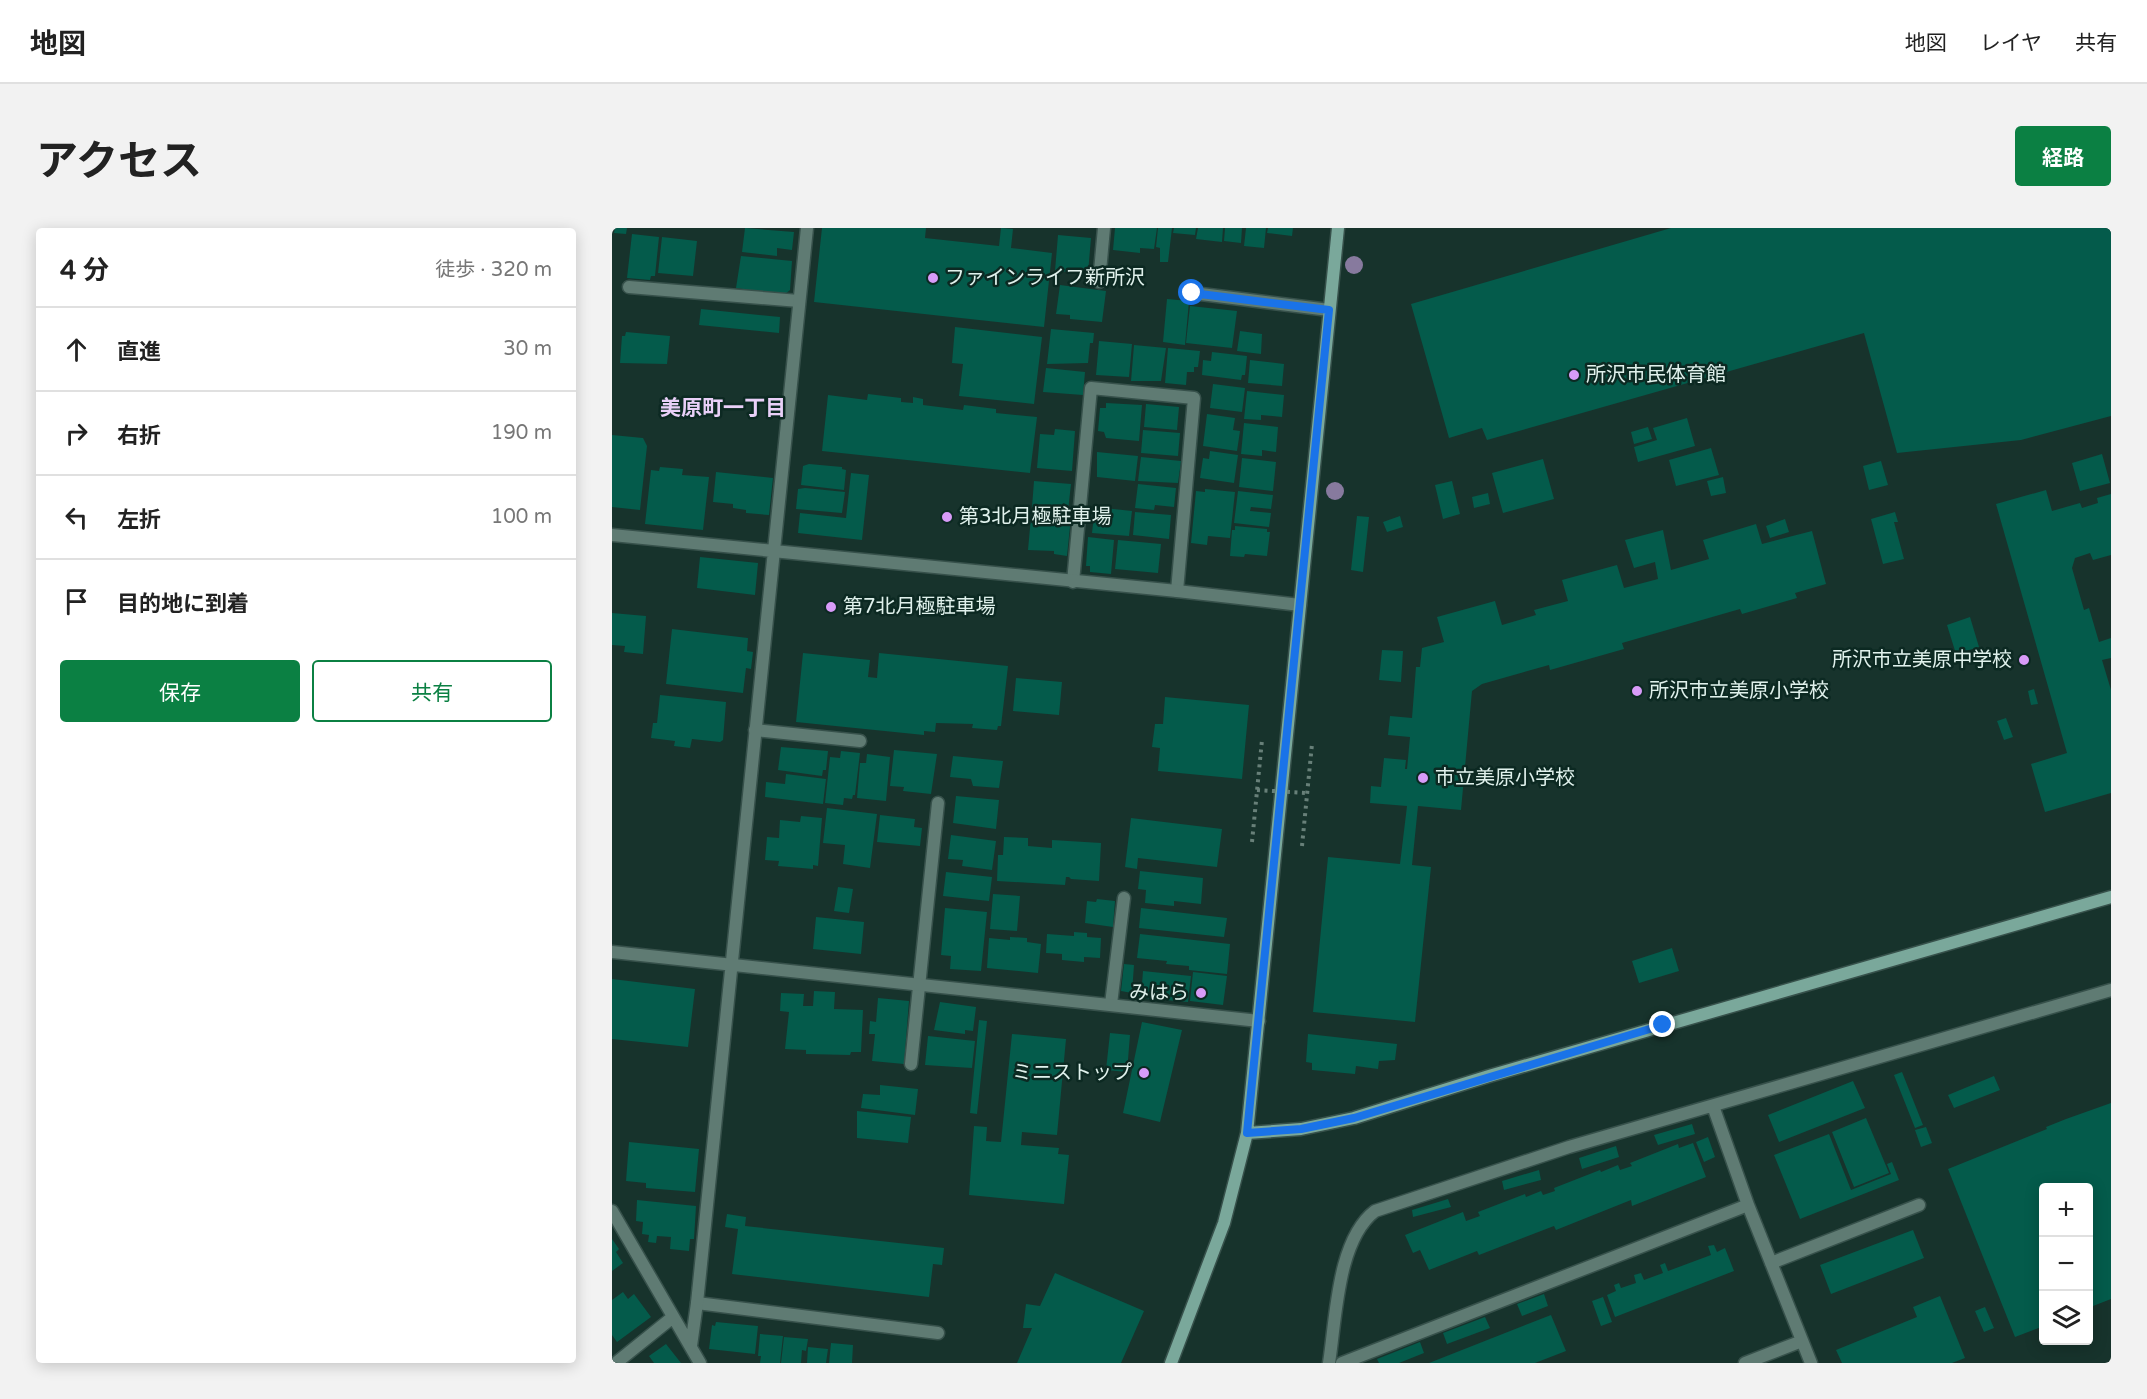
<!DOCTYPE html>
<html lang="ja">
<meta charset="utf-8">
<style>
body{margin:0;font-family:"Varela Round","Noto Sans JP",sans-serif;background:#f2f2f2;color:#222}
.controls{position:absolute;right:18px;bottom:18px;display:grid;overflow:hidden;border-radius:6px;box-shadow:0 3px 15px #0003}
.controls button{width:54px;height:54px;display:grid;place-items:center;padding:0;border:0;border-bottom:2px solid #e0e0e0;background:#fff;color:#222;font:30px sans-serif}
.stop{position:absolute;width:18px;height:18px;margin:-14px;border:4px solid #1a73e8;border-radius:50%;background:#fff}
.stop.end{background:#1a73e8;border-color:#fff;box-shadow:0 2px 6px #0008}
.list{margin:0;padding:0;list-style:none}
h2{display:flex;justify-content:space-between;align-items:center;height:78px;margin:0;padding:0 24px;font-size:26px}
h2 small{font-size:20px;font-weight:400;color:#767676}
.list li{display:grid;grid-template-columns:39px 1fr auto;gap:18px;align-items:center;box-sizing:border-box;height:84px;padding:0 24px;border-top:2px solid #e0e0e0}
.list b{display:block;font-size:22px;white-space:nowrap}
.list em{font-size:20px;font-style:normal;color:#767676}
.actions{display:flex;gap:12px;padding:18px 24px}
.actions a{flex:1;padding:14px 0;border:2px solid #0b8043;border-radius:6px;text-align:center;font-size:21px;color:#0b8043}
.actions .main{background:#0b8043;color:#fff}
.icon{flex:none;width:33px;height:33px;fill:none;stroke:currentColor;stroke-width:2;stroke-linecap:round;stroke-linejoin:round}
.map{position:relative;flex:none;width:1499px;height:1135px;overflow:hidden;border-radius:6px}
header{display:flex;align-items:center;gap:36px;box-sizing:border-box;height:84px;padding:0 30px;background:#fff;border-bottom:2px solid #e0e0e0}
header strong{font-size:28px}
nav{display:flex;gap:33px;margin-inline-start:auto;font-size:21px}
.intro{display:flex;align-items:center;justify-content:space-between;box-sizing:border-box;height:144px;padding:0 36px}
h1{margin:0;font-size:42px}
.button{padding:15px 27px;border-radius:6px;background:#0b8043;color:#fff;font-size:21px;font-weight:700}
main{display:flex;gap:36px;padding:0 36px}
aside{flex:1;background:#fff;border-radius:6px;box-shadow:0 3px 15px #0003}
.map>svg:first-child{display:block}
.building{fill:#045b4b}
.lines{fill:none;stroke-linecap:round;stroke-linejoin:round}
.lane-casing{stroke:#37514b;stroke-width:15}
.street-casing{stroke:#37514b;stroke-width:15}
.secondary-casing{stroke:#37514b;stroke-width:15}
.path{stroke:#688079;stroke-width:4;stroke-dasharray:3 4.5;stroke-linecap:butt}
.lane{stroke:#5f7b73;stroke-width:12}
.street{stroke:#5f7b73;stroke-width:12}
.secondary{stroke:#7aa89b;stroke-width:12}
.path-bridge{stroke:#688079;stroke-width:4;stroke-dasharray:3 4.5;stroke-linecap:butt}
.tree{fill:#877a9e}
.route{stroke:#1a73e8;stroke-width:8}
.poi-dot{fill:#d89bf8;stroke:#0c2922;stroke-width:2}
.labels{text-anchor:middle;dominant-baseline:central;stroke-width:5;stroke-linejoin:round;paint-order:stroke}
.poi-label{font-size:20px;fill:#e0f1ec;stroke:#0c2922;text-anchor:start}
.neighbourhood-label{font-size:21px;font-weight:bold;fill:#e9d0f8;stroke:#0c2922}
</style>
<header>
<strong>地図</strong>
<nav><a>地図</a><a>レイヤ</a><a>共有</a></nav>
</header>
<div class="intro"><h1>アクセス</h1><a class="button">経路</a></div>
<main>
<aside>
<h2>4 分<small>徒歩 · 320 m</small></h2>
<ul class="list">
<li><svg class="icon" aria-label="ahead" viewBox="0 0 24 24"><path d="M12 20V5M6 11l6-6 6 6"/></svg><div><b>直進</b></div><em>30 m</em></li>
<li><svg class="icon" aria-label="right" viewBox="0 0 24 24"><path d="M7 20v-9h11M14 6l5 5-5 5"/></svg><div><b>右折</b></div><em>190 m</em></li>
<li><svg class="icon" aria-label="left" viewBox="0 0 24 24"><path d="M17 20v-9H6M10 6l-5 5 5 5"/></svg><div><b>左折</b></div><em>100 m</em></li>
<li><svg class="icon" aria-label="arrive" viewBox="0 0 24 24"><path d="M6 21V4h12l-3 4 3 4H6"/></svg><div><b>目的地に到着</b></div></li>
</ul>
<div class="actions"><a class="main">保存</a><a>共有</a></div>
</aside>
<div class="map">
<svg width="1499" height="1135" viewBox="0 0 1499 1135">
<rect width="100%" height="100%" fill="#17332c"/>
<path class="building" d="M3,0H15L14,6L2,5Z
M133,0L182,4L180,22L165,20V28L130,24Z
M210,0H314L313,10L387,18L389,0L401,1L399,20L440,25L432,99L202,74Z
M503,0H545L542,21L528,20V25L501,22Z
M546,0H560L556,34H548V20L544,19Z
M562,0H584L583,7L561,5Z
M586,0H611L610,14L584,11Z
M613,0H630L629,15L612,13Z
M634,0H654L652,20L632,18Z
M656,0H681L680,8L655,5Z
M1059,0H1499V188L1409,212L1285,225L1252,105L875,212L870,200L837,210L799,76Z
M20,6L47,9L43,48H39L38,52L15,50Z
M446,7L479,10L476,45L443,43Z
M50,9L85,13L81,48L46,45Z
M129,28L180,33L178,62L172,67L124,60Z
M448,57L494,63L490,94L458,91V87L444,86Z
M555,71L577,73L573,117L551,114Z
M578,78L625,83L620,120L574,115Z
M89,81L168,89L167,105L87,97Z
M343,99L430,109L422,176L347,168L351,136L340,135Z
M439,101L482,105L481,115H478L476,135L435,136Z
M628,103L650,106L649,126L625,123Z
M14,104L58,108L55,136L8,135L10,108H13Z
M487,113L520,116L517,149L484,147Z
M522,117L554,120L549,153H519Z
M556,120L588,123L586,139H582V144H575L574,157L553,155Z
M600,124L635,128L633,147H630L629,152L590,147L591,132L599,133Z
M638,132L672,136L670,158L636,155Z
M434,140L473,144L471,167L431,164Z
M601,156L633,160L630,184L598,180Z
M635,163L672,167L670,189L649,187V192L632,191Z
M256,166L289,170V174L301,175V169L311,171V177L351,182L352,177L384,181V185L425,189L418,245L210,223L216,167L255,172Z
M494,175L530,177L527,213L494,210L492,204L486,203L488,180H494Z
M534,176L567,179L565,202L532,199Z
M595,186L623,190L621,202L628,203L625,223L591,218Z
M1075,190L1083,218L1026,234L1022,219L1045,212L1041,200Z
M632,195L666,199L664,224L650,222V228L629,226Z
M1036,199L1040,211L1022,216L1019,204Z
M443,201L463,203L460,243L425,240L428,206L442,207Z
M531,202L568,205L566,228L529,225Z
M0,207L31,210L35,218L28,282L0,279Z
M1099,220L1107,247L1064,258L1057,232Z
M598,223L626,227L622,255L588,250L591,230L597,231Z
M485,224L526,228L523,253L485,249Z
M1490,226L1498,255L1468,263L1460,235Z
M529,229L569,233L566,255L526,253Z
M630,230L664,234L661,263L627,259Z
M931,231L942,271L891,285L880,245Z
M1269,233L1276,257L1257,262L1251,238Z
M197,236L230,239V241L234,242L232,262L189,257L191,238Z
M48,239L71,241L70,247L97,249L91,302L33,296L39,242L47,243Z
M104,244L161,250L157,287L134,285V282L121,280V276L101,274Z
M239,245L257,247L250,312L186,305L188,285L234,290Z
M1111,249L1114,265L1099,268L1095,253Z
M422,253L459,256L456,283L420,279Z
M840,253L848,286L831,291L823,257Z
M526,256L564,260L562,279L543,277L542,282L523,280Z
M193,260L233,264L230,285L184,281L186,261Z
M593,261L623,264L618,310L596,308L595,317L579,315L584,263L593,264Z
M1434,262L1440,283L1468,275L1470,280L1486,275L1485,270L1499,266V327L1481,332L1478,325L1463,330L1460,340L1472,382L1477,380L1487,414L1499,410V430L1490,432L1499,462V565L1433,584L1419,536L1455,525L1384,276Z
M626,263L661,267L659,281L639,279L638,283L659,285L657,299L622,295Z
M876,265L878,276L862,280L860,269Z
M483,279L520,283L517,308L480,305Z
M523,284L559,287L557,311L521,307Z
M1283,284L1286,294H1282L1292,331L1271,336L1259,291Z
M434,286L459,289L455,328L442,326V323L416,322L419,289L433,290Z
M745,288L757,289L751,344L739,342Z
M788,288L791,299L775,304L771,294Z
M1173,291L1177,304L1158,310L1154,298Z
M1144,296L1150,316L1200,303L1214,356L1183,365L1185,370L1130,386L1128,381L1010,415L1012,421L938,442L937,437L870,456L860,463L849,582L806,578L800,637L819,639L803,794L701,784L716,629L788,636L795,578L758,575L759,558L769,559L772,530L794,532L793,541H795L798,509L776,507L778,488L800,490L804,439H808L810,420L832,414L825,389L883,373L890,397L924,387L922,382L956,373L950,352L1005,337L1012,360L1046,351L1043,334L1022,340L1013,312L1051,302L1059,342L1097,331L1091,312Z
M623,298L655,301V304H658L655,328L633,326L632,329L618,328L620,302H623Z
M476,309L502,312L499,346L478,344V338H474Z
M506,312L549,316L546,345L503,341Z
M88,329L146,335L143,367L85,360Z
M0,385L34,388L31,426L12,424L13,418L0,417Z
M1358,389L1367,419L1344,426L1335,397Z
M60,401L136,410L135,423L141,424L139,441L134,440L131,465L54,456Z
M770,422L791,423L789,454L767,452Z
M191,425L258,432L256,449L265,450L267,425L396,438L389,498H386L385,502L360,500L361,496L324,495L323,504L312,503V507L184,494Z
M404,450L450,454L447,487L401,483Z
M1422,461L1426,476L1419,477L1416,463Z
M48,467L114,474L111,512L108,514L80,511L78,520L62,518L63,513L39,510L41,495H45Z
M553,469L637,477L630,551L546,543L548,520L540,519L543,496H551Z
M1394,490L1401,509L1392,512L1385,493Z
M169,519L216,523L214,542H211L210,548L166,542Z
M282,522L325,526L319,566L291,563L292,559L278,558Z
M229,523L248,525L243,567H241L240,571L232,570L231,577L213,575L218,529L228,530Z
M255,526L278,529L274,573L245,570L248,535H254Z
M341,528L391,533L387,560L361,558L359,551L338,549Z
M174,546L214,551L211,576L153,569L154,554L173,556Z
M344,568L387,572L384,601L341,595Z
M215,580L265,586L258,640L231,636L233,617L211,615Z
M268,587L303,591L302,599L310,600L308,618L265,614Z
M189,588L210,590L206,638L201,637V641L166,638L167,633L153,632L155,609L167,610L168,592L188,594Z
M519,590L610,601L605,639L526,630L525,641L513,639Z
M339,607L384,613L380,642L350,638L351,632L336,631Z
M392,609L416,610V618L440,620V612L489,615L487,653L459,651L457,649H454L453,657L385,653L386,627H391Z
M528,643L591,650L589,676L562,673V678L533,675L534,662L526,661Z
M334,644L380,649L377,673L331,668Z
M226,659L241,661L237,685L222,683Z
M381,666L408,668L405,703L378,701Z
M485,671L503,673L501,699L473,695L475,673L484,674Z
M333,680L375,684L369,743L338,741L339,728L329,727Z
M529,680L615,690L612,709L527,700Z
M204,689L252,694L249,726L201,721Z
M462,704L475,705V709L489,710L488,730L472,729V734L450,732V726L434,725L435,706L462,708Z
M528,706L618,716L615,746L577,742V738L554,736L555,733L525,730Z
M398,709L415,710V714L429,716L426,745L375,740L377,710L398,712Z
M1060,720L1067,743L1027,755L1020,733Z
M512,736L522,737L520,765L509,763Z
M531,743L579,748L576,774L522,769L524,755L530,756Z
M581,744L615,748L611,777L578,773Z
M0,751L83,761L76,819L0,811Z
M202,763L223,764L222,781L251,782L249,824H239L238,827L194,826V822L173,821L177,784L168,783L169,765L192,766L191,778H201Z
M266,770L297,773L292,836L260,833L263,806H257L258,793L264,794Z
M328,774L364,779L361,803L353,802V806L322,802Z
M367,792L375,793L365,886L358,885Z
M530,794L570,802L548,894L511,885Z
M498,805L518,807L515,844L494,842Z
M400,806L454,811L445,907L410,904L409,917L447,920L446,926L457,927L452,976L357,967L362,898L375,899L374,913L389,914Z
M696,806L785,816L783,832L767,833L766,841L744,838L743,846L700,842V835L694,834Z
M316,808L363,813L360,840L313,837Z
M1290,844L1311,897L1303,900L1282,847Z
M1382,848L1388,862L1342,880L1336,867Z
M1241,853L1253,880L1167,914L1156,887Z
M268,857L306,861L303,887L249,880L251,866L268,867Z
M1499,875V1071L1476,1080V960H1432V1098L1403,1109L1336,941L1435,901L1434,899L1454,891Z
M245,883L299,889L296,915L245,910Z
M1254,890L1277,945L1242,959L1220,904Z
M1080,896L1083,906L1046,917L1042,907Z
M1314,899L1320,915L1309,919L1303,902Z
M1217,906L1239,962L1279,946L1275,936L1280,934L1287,952L1188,991L1162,927Z
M1096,909L1103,929L1092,934L1084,914Z
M17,914L87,921L83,964L34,960V955L14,953Z
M1081,915L1094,949L1020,978L1019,972L944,1002L942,998L867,1027L865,1023L817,1042L808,1022L801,1025L793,1007L851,984L854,993L868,988L866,984L913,966L914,969L929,963L931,967L943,963L942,960L988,942L989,944L1006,937L1008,942L1020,938L1018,935L1066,916L1067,920Z
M1004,918L1007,929L970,941L967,930Z
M927,942L929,952L892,962L890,953Z
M836,971L839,979L801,989L800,982Z
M25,972L84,978L82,1011H78L77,1023L58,1021L59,1009L45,1008L44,1015L36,1014L37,1007L30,1006L31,994L24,993Z
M115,986L134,989L133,998L332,1020L330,1037L321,1036L317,1069L120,1046L126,1001L113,999Z
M1301,1002L1312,1030L1219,1066L1208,1037Z
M0,1011L7,1021L4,1024L11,1035L0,1043Z
M1102,1017L1105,1024L1113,1020L1122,1043L1003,1089L995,1067L1004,1063L1002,1057L1007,1055L1009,1060L1024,1055L1022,1047L1029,1045L1032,1052L1051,1045L1048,1037L1053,1035L1056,1043L1099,1027L1096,1018Z
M443,1045L532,1083L509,1135H405L420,1100H411L414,1076L428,1078Z
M11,1064L16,1071L22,1066L39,1089L5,1114L0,1107V1072Z
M932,1066L936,1078L910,1088L905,1076Z
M1328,1068L1353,1130L1340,1135H1230L1224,1122L1305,1089L1301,1079Z
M991,1069L1000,1094L989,1098L980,1073Z
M1373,1079L1382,1100L1372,1104L1363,1083Z
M939,1087L954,1123L923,1135H817Z
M873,1089L878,1100L835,1116L831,1105Z
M104,1094L146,1098L143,1126L97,1121L100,1097L103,1098Z
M148,1106L171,1108L168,1135H148L149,1128H146Z
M172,1109L196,1111L194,1123L190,1122L189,1135H169Z
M808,1114L812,1125L787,1135H767L765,1131Z
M219,1115L241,1117L240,1135H217Z
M54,1116L69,1135H42L37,1128Z
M196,1119L216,1121L214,1135H195Z"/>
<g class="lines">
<defs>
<path id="lane" d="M487,54L492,0
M17,59L187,73
M581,65L717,82
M461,354L479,160L582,170L565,363
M143,502L248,513
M499,776L512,670
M299,836L326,575
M1101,878L1136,977L1199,1135
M1159,1035L1307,977
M85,1075L326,1105
M717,1135C724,1091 725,1012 763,983L957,919L1499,762
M730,1135L1136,977
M1133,1135L1190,1113"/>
<path id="street" d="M0,307L565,363L688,377
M0,724L647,793
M0,983L88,1135
M79,1118L85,1075L195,0
M4,1135L61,1089"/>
<path id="secondary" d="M635,905L689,901L742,890L877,848L1499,669
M559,1135L612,995L635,905L726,0"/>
</defs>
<use href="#lane" class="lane-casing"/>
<use href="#street" class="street-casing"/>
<use href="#secondary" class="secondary-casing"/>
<path class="path" d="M640,614L650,512
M690,618L700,516"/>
<use href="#lane" class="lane"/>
<use href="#street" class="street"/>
<use href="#secondary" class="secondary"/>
<path class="path-bridge" d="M645,562L694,565"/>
</g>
<g class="tree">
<circle cx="742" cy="37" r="9"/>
<circle cx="723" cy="263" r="9"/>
</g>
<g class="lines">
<path class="route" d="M580,65L717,82L635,905L689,901L742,890L1051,797"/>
</g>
<g class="poi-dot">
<circle cx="321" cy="50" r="6"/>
<circle cx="962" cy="147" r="6"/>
<circle cx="335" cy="289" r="6"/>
<circle cx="219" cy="379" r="6"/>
<circle cx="1412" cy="432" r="6"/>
<circle cx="1025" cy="463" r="6"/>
<circle cx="811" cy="550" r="6"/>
<circle cx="589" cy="765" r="6"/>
<circle cx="532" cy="845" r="6"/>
</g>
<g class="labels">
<g class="poi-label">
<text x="333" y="50">ファインライフ新所沢</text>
<text x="974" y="147">所沢市民体育館</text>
<text x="347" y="289">第3北月極駐車場</text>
<text x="231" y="379">第7北月極駐車場</text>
<text x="1400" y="432" text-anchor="end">所沢市立美原中学校</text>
<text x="1037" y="463">所沢市立美原小学校</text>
<text x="823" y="550">市立美原小学校</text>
<text x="577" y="765" text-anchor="end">みはら</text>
<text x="520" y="845" text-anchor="end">ミニストップ</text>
</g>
<g class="neighbourhood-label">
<text x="111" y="180">美原町一丁目</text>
</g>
</g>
</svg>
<div class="controls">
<button>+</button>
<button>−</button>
<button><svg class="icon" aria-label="layers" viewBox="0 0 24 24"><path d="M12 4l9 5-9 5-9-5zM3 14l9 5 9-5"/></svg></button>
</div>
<div class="stop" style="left:580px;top:65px"></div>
<div class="stop end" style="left:1051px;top:797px"></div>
</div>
</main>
